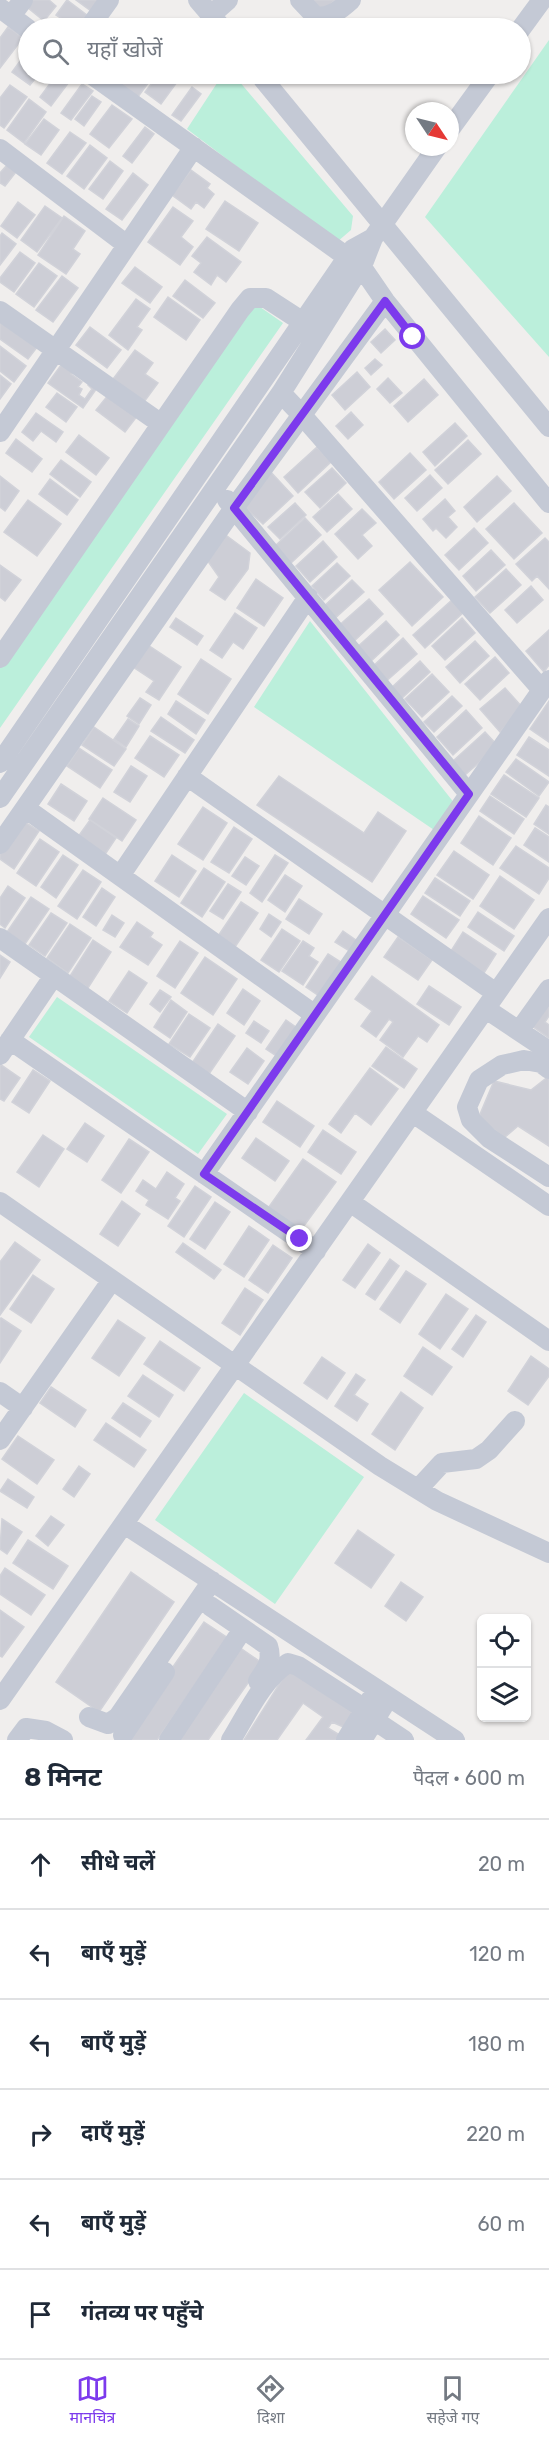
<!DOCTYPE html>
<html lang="hi">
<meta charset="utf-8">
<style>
body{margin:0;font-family:Rubik,"Noto Sans Devanagari",sans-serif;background:#f2f2f3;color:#1f2937}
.controls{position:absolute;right:18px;bottom:18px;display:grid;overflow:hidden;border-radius:9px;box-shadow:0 2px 4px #0004}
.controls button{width:54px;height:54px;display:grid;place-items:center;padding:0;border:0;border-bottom:2px solid #e0e1e3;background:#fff;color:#1f2937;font:30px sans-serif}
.compass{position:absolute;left:405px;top:102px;width:54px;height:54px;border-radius:50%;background:#fff;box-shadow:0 2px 4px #0004;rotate:125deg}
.stop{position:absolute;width:18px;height:18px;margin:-14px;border:4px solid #7c3aed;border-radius:50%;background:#fff}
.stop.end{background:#7c3aed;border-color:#fff;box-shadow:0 2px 6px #0008}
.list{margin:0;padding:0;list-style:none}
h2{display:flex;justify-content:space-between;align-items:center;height:78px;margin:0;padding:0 24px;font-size:26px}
h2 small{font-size:20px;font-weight:400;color:#747a83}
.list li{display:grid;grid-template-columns:39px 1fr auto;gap:18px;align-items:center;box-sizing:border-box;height:90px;padding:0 24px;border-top:2px solid #e0e1e3}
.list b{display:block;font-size:22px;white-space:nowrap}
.list em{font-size:20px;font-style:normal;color:#747a83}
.icon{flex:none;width:33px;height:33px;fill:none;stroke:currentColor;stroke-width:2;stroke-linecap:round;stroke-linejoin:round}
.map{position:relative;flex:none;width:549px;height:1740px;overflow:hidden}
.search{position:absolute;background:#fff;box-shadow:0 2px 4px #0004;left:18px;right:18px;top:18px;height:66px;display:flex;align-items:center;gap:15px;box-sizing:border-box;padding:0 21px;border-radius:33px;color:#747a83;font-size:22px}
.sheet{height:618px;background:#fff}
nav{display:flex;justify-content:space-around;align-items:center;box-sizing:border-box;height:84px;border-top:2px solid #e0e1e3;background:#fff;font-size:16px;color:#747a83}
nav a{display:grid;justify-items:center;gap:3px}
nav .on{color:#7c3aed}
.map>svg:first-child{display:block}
.green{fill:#bbefdb}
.building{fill:#cdced6;stroke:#d1d2d9;stroke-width:1.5}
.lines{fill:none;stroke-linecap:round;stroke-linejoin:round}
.minor{stroke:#c4c9d5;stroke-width:20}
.route{stroke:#7c3aed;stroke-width:8}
</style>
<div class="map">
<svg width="549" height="1740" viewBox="0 0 549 1740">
<rect width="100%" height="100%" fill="#f0eeed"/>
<path class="green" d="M549,40V357L425,217Z
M223,74H233L353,216L351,230L337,242L187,129Z
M253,302L283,323L0,728V664Z
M310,621L455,804L437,832L254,707Z
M57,997L227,1114L198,1154L29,1037Z
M244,1393L364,1477L275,1604L155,1520Z"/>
<path class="building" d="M32,0H49L56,6L44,21L27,7Z
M67,0L87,15L76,28L56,15Z
M76,0H99L91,11Z
M305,0H335L319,15Z
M8,27L23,38L0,68V38Z
M28,50V74H39L30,85L12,72Z
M57,74H75L51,106L40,97Z
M128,74L154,75L135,101L118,88Z
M159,74H174L180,78L161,104L145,92Z
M82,84L93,91L71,120L61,113Z
M10,85L27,97L4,128L0,125V98Z
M192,87L201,94L181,121L172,115Z
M92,96L101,102L84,126L75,119Z
M29,99L46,112L24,143L7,130Z
M112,105L132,119L109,148L90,134Z
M44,119L59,130L41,155L25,144Z
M145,127L154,134L132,163L123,156Z
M70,132L86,143L62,174L47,163Z
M90,145L107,158L84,189L67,176Z
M110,161L123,171L103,199L89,189Z
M7,165L16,172L5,186L0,183V173Z
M191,170L210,184L207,188L214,194L204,208L196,202L191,209L172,195Z
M133,173L148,185L122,220L106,209Z
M225,201L258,223L239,251L206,229Z
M18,202L35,215L17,238L1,226Z
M45,206L62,218L37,252L21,240Z
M173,207L193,221L181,237L193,247L180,265L148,242Z
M64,216L85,231L73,249L80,254L66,274L38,255Z
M2,233L16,244L0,265V236Z
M207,237L241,262L226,282L217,275L211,285L194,272L201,263L192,256Z
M20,252L35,263L14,292L0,282V278Z
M39,263L57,276L34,307L16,294Z
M135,267L162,287L150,303L122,283Z
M62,276L78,288L53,322L36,310Z
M185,280L215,303L203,318L173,296Z
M168,297L200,320L186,340L154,317Z
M136,299L150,309L137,327L142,330L128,350L109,335Z
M0,320L41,342L28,359L0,339Z
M90,327L121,350L107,368L76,345Z
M385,329L395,340L381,353L371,342Z
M0,346L26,366L14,382L0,371Z
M135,350L153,363L145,374L158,383L144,402L113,379Z
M375,359L382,365L371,375L365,368Z
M64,361L75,369L71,374L82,382L78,387L82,389L79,395L85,399L92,389L88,385L90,383L97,388L83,408L48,383Z
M357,372L370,387L345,410L332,395Z
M0,375L11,384L0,399Z
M388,378L402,393L390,403L377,389Z
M424,379L438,395L408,422L394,406Z
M57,393L77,407L66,422L46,407Z
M109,394L138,415L125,432L96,410Z
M351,412L363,425L348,439L336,426Z
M36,413L63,432L56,442L41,431L33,441L22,432Z
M455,423L467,436L435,466L423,452Z
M79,435L109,458L96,475L66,452Z
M16,439L42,459L32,472L6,453Z
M468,440L481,454L448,484L435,470Z
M317,447L331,462L298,493L284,477Z
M410,453L426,470L394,499L379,482Z
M61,460L91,482L80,497L50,474Z
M332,468L346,483L320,508L305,492Z
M268,469L293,496L263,524L240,503Z
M430,475L442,488L417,511L405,498Z
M0,476L19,491L5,511L0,507Z
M497,476L511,491L477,522L464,507Z
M50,479L78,500L67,515L39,494Z
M338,494L352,509L327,532L313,517Z
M445,499L455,511L448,517L457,527L446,538L436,528L433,531L423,519Z
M28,500L61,524L37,556L4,532Z
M295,503L306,515L280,539L268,527Z
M514,503L542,533L514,559L486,529Z
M362,509L376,523L362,535L372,546L358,559L335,534Z
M305,518L321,535L291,563L275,546Z
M474,528L488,543L459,570L445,555Z
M223,533L250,553L248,569L225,600L210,590L219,577L207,560Z
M545,538L549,542V589L537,576L532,581L516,564Z
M323,541L337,557L310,582L296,566Z
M491,550L505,565L476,591L463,576Z
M410,562L443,597L412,626L379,590Z
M337,563L350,576L324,600L312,586Z
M0,565L21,580L5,601L0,597Z
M506,569L521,585L490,613L475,597Z
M256,579L283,598L264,626L237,608Z
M352,580L364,592L332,621L321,609Z
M531,586L543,600L517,623L505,610Z
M369,599L383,614L351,644L336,628Z
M453,599L465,611L425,648L413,635Z
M235,613L257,628L243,649L233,642L222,658L210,650Z
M176,618L203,636L197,645L170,627Z
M462,618L475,633L445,660L432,646Z
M386,621L399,635L367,665L354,650Z
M549,630V665L544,672L526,651Z
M403,638L417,654L383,684L370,669Z
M475,641L489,656L460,683L446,667Z
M148,645L181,667L159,700L146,692L154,681L133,667Z
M495,657L509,673L480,700L465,684Z
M201,659L231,679L208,714L178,694Z
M420,661L430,672L400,700L390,689Z
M432,674L449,692L422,717L405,699Z
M505,688L523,708L500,732L480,709Z
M452,696L462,706L434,732L424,722Z
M140,698L151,705L139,724L127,716Z
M176,701L205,720L196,734L168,714Z
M549,701V742L530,729Z
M466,710L482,728L453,755L437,737Z
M161,717L194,740L185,753L151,731Z
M128,719L139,726L126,747L114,739Z
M94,727L126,749L114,766L82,745Z
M485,732L498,746L465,775L453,761Z
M150,736L179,755L164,777L135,758Z
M529,737L549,750V776L517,755Z
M79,748L112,770L100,788L67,766Z
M516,759L549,782L539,796L506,772Z
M131,766L147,776L130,802L114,792Z
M504,775L539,798L526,817L491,794Z
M279,776L364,833L378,812L406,831L372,882L257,805Z
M61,784L87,801L74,821L48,804Z
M490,796L524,819L514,834L480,811Z
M103,798L136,820L122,841L89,819Z
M546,805L549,807V834L534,824Z
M203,807L227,823L203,860L178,844Z
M479,816L511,838L493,865L461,843Z
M20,819L39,831L14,869L0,859V849Z
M90,820L116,838L102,859L75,841Z
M234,827L252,839L229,873L211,862Z
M535,828L549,837V862L524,845Z
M40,839L59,852L36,886L17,873Z
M516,846L549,868V878L539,894L500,868Z
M454,851L489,875L473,899L437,875Z
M63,855L78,865L56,898L41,887Z
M172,855L196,871L179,897L155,881Z
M275,855L288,863L262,902L250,893Z
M245,857L259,866L246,885L232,876Z
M204,868L225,882L202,917L181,903Z
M83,870L101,882L77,919L58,906Z
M285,875L302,886L285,912L268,900Z
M500,876L534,900L514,929L480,906Z
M435,878L470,901L460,916L425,893Z
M228,884L241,892L223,919L210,911Z
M8,886L25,898L5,928L0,924V898Z
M102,888L115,897L96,926L83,917Z
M423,896L459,920L446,938L411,914Z
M31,897L49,909L25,944L7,932Z
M299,899L322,914L309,934L286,919Z
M241,902L258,913L235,947L218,936Z
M478,912L514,936L504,951L468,927Z
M51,913L67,923L45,956L29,945Z
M269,914L281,922L271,937L260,929Z
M112,915L124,923L115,937L103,930Z
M137,922L153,933L150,937L162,945L148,965L120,947Z
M70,924L91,938L68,973L47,958Z
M282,929L300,941L279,972L261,960Z
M343,931L363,945L356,955L335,942Z
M463,932L496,954L484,973L451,951Z
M398,937L432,960L418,980L384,957Z
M93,940L111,952L88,988L70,976Z
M180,941L198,953L175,988L157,976Z
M303,941L314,948L309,956L318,962L303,985L282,971Z
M328,954L347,966L325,1000L306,987Z
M0,955L10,962L0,978Z
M205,957L237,979L213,1015L181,993Z
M129,971L147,983L127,1013L109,1001Z
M372,976L439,1025L427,1042L418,1036L403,1057L380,1040L393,1022L389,1019L376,1037L361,1026L372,1011L355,999Z
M429,986L461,1007L449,1025L417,1004Z
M243,989L260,1001L244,1025L227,1013Z
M160,990L171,997L160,1012L150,1004Z
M171,1000L187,1012L170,1038L154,1027Z
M549,1001V1016L545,1022L549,1025V1038L532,1026Z
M189,1014L210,1028L190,1057L169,1044Z
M286,1020L300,1030L281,1059L266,1049Z
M254,1021L269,1031L261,1043L246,1033Z
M218,1024L235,1036L209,1074L192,1063Z
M386,1047L417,1069L404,1088L372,1066Z
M247,1048L264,1061L248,1084L230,1072Z
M0,1064L20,1078L4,1101L0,1099Z
M370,1068L398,1089L371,1125L355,1113L341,1133L329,1124Z
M33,1070L50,1081L29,1113L12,1102Z
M549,1076V1146L518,1126L505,1137L478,1119L494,1081L531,1090Z
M277,1101L314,1126L300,1147L263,1122Z
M85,1123L104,1136L87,1162L67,1149Z
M323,1130L356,1152L341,1174L308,1152Z
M43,1135L64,1149L39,1187L17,1172Z
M256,1138L289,1161L275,1181L242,1158Z
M129,1139L149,1152L121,1193L102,1180Z
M303,1159L336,1182L298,1234L266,1211Z
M167,1172L184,1184L175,1198L180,1201L168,1219L146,1205L149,1200L136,1191L143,1180L156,1189Z
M195,1186L211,1197L184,1237L168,1226Z
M122,1201L140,1214L118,1246L100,1234Z
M215,1202L230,1212L205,1249L190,1239Z
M249,1226L269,1240L244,1277L224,1264Z
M15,1242L40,1260L0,1315V1262Z
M183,1243L221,1270L214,1279L176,1252Z
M368,1244L380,1253L355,1288L343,1280Z
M273,1245L292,1258L268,1293L249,1280Z
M390,1259L399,1266L375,1300L366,1294Z
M406,1271L426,1284L400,1323L380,1309Z
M33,1275L54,1289L31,1323L10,1309Z
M245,1288L263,1300L240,1335L222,1323Z
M446,1294L468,1309L440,1349L419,1334Z
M476,1315L486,1322L463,1357L452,1349Z
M1,1318L21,1331L0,1363V1319Z
M118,1320L145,1338L119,1376L92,1358Z
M160,1341L200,1368L184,1391L144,1364Z
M423,1347L452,1367L432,1395L404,1376Z
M531,1356L549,1369V1376L528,1405L508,1391Z
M322,1357L345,1373L327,1399L304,1383Z
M356,1374L365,1380L354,1395L368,1404L357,1421L335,1406Z
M143,1375L173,1395L159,1417L128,1396Z
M51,1387L86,1410L75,1427L40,1403Z
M401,1392L423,1408L395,1450L372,1434Z
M123,1403L151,1421L140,1437L112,1418Z
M106,1423L146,1450L134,1467L94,1440Z
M18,1436L54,1460L37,1484L2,1459Z
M79,1466L90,1474L74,1497L63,1489Z
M8,1479L34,1497L27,1508L0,1491Z
M51,1516L64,1525L48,1546L36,1536Z
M2,1519L22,1532L7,1554L0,1549Z
M358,1530L394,1555L371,1588L335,1563Z
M28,1540L68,1566L53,1589L13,1563Z
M5,1568L45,1595L31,1615L0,1594V1576Z
M131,1572L174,1602L99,1712L56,1682Z
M401,1582L423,1597L406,1621L385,1606Z
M0,1610L24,1627L2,1657L0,1656Z
M204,1622L228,1638L157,1740H125L123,1739Z
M239,1647L262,1663L208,1740H173Z
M290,1667L360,1711L348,1729L332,1722L328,1728L343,1737L341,1740H306L323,1717L303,1703L277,1740H244Z"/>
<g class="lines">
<path class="minor" d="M198,0L222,28
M300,0L316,17C331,17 340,10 351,0
M0,8L28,29
M211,15L228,0
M11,16L23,0
M89,28L109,0
M520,30L542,0
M91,74L347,257
M259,74L549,427
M450,129L490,74
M0,149L127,245
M361,266L385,301L549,503
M0,311L160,423
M281,393L301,414L542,690
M0,432L194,147
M227,500L469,794
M0,658L240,310L250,298H266L303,322
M0,763L353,249L373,238
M187,776L496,993
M0,798L281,393L364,261L373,238L437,147
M25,808L315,1015
M0,844L234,508L385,301
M120,876L308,597
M0,938L248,1112
M486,1009L549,1051
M519,1031L549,989
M10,1040L316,1251
M0,1055L53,977
M549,1069L541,1063L524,1060L502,1065L479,1080L467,1107L471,1120L489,1138L549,1177
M413,1113L549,1206
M204,1174L549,680
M0,1202L380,1466L437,1501L549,1553
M350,1202L549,1341
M0,1392L23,1408
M0,1440L112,1280
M418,1489L442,1463L476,1459L489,1450L515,1421
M124,1524L455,1740
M210,1606L268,1646C273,1661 266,1669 258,1681
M0,1700L549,918
M89,1717L108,1724L118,1717L212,1581
M374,1720L404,1740
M123,1735L165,1672
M17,1740L26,1728L46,1731L63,1740
M169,1740L243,1629
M231,1740C247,1714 262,1680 288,1663L298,1666L365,1709
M346,1740L371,1699
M362,1740L389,1697"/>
</g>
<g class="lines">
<path class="route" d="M300,1239L204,1174L469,794L234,508L385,301L413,337"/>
</g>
</svg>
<div class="controls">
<button><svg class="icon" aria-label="locate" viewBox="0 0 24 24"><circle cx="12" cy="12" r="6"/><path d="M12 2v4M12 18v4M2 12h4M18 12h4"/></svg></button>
<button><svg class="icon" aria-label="layers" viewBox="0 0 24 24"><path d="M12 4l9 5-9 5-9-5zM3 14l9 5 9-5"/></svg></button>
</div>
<svg class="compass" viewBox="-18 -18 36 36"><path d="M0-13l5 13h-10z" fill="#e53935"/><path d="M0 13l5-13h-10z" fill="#747a83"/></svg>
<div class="stop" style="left:413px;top:337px"></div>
<div class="stop end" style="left:300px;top:1239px"></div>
<div class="search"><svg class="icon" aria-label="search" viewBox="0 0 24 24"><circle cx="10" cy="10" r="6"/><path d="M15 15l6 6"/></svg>यहाँ खोजें</div>
</div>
<section class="sheet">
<h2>8 मिनट<small>पैदल · 600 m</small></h2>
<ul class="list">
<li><svg class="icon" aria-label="ahead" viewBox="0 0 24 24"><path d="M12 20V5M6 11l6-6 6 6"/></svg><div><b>सीधे चलें</b></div><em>20 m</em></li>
<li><svg class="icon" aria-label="left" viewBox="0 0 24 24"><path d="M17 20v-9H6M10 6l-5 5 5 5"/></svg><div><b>बाएँ मुड़ें</b></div><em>120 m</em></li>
<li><svg class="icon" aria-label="left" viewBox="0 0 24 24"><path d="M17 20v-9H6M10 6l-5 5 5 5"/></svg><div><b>बाएँ मुड़ें</b></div><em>180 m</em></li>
<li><svg class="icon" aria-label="right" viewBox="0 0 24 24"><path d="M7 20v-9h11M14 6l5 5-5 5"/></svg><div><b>दाएँ मुड़ें</b></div><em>220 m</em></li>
<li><svg class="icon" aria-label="left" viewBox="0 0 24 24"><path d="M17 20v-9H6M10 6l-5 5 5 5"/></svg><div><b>बाएँ मुड़ें</b></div><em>60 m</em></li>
<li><svg class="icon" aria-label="arrive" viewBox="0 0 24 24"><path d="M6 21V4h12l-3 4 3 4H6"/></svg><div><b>गंतव्य पर पहुँचे</b></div></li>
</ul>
</section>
<nav>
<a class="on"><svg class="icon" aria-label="map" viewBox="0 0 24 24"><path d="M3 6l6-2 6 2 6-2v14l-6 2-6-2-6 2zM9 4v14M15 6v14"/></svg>मानचित्र</a>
<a><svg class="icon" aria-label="directions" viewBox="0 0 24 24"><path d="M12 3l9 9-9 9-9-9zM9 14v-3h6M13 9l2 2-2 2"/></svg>दिशा</a>
<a><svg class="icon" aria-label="saved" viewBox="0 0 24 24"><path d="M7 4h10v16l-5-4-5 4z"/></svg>सहेजे गए</a>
</nav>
